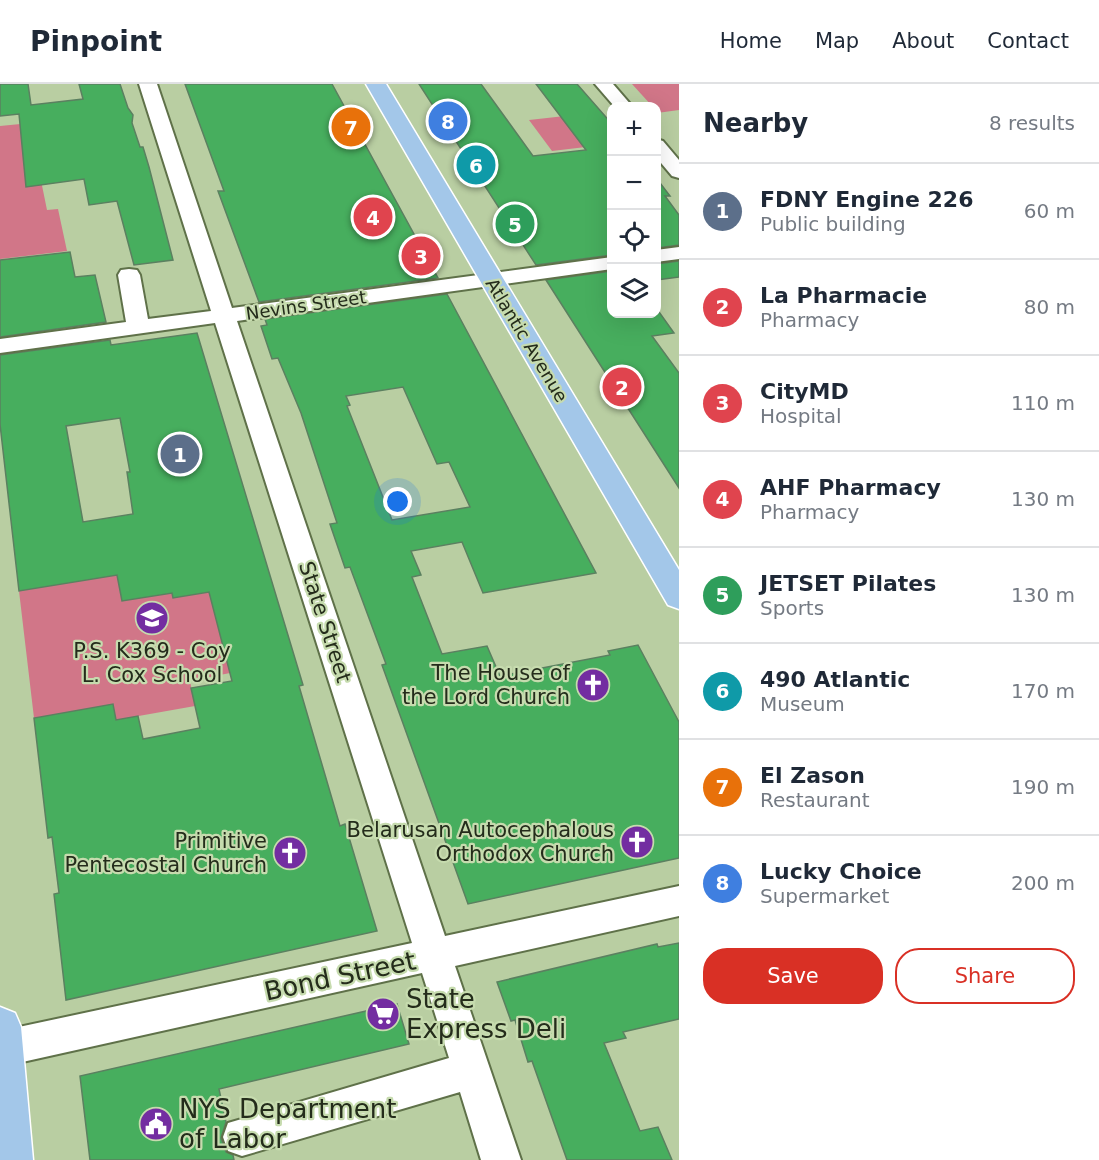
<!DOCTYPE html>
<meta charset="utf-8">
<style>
body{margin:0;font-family:"DejaVu Sans",sans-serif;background:#f6f6f7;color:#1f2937}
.controls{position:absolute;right:18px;top:18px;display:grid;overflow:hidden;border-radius:12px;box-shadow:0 6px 24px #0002}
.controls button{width:54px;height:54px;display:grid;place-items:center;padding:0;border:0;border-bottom:2px solid #e0e1e3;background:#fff;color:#1f2937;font:30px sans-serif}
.you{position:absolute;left:398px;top:418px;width:21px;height:21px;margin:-15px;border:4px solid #fff;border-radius:50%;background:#1a73e8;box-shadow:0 0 0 9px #1a73e833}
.badge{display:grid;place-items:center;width:39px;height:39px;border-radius:50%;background:#d93025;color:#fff;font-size:20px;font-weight:700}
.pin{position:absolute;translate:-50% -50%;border:3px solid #fff;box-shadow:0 2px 6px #0006}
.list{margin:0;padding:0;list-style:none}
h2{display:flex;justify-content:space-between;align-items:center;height:78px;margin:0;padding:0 24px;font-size:26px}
h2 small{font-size:20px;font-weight:400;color:#747a83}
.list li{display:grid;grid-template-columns:39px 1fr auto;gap:18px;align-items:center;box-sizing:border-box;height:96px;padding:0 24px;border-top:2px solid #e0e1e3}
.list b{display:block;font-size:22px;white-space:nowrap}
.list p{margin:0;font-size:20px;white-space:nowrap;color:#747a83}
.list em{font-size:20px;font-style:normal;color:#747a83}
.actions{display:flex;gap:12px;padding:18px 24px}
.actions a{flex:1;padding:14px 0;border:2px solid #d93025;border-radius:24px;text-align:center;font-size:21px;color:#d93025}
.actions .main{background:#d93025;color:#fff}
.icon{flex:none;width:33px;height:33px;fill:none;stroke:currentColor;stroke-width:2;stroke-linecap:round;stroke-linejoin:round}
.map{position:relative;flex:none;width:679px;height:1076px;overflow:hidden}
header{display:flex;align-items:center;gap:36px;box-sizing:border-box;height:84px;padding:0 30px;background:#fff;border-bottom:2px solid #e0e1e3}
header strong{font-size:28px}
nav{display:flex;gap:33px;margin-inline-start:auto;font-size:21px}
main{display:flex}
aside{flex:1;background:#fff}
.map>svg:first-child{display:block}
.green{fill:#d17688}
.building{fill:#47ae5e;stroke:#5b8060;stroke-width:1.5;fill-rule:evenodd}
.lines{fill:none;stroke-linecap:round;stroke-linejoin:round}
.minor-casing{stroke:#5f7149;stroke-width:4}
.major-casing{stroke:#fff;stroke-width:3}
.minor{fill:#fff;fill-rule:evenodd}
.major{fill:#a3c7e9;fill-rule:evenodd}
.labels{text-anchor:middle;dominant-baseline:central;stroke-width:4.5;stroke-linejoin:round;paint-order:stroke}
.far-street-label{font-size:18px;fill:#242c1b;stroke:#c6dbae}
.street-label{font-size:21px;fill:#242c1b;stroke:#c6dbae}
.poi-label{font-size:21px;fill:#242c1b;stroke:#c6dbae;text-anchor:end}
.near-street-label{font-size:26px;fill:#242c1b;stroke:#c6dbae}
.near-poi-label{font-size:26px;fill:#242c1b;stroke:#c6dbae;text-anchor:start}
</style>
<header>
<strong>Pinpoint</strong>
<nav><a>Home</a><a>Map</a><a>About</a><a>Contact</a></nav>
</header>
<main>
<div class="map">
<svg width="679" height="1076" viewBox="0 0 679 1076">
<rect width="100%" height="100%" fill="#b9cea2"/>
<path class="green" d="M632,0H679V26L657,29L656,22H652Z
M601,28L611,60L552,67L529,36Z
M41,38L36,72L47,126L58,125L67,167L0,175V42Z
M117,491L122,517L172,509L174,514L209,508L230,589L190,597L195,622L116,636L113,620L34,634L19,507Z"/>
<path class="building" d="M0,0H28L31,21L83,15L79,0H120L128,24L133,31L132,39L140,63H143L149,83L173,176L134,181L117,117L89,121L84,95L26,103L19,30L0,32Z
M185,0H332L438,194L259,218L218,107H224Z
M419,0H481L533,72L586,66L536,0H577L612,40V171L536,181Z
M657,95L670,112H665L679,131V161L657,164Z
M70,168L75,193L95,191L106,238L0,253V176Z
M679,177V193L657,196V180Z
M612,187V230H657V225L674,249L652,252L679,289V404L546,196Z
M447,210L596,489L483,509L462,458L411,467L421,491L412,493L442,570L487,562L500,592L610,571L608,567L638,561L679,638V774L468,820L382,581L386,580L350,483L345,484L330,440L337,439L301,329L278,274L272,275L261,242L267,241L265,235ZM403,303L437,380L449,378L470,423L392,436L347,322L350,321L346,312Z
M197,249L303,601L299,602L340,742L345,740L377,847L66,916L54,810L59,809L52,753L48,754L34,634L113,620L116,636L138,632L143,655L200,644L191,604L232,597L209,508L173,514L172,509L122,517L117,491L19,507L0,340V271L110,256L111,261ZM120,334L130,388H127L133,430L83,438L66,342Z
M679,859V935L623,948L626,954L604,959L640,1047L658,1043L672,1076H567L532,977L528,978L515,936L511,937L497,898L657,860L658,863Z
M397,920L409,960L219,1005L226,1038L221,1054L226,1068L233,1071L234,1076H90L80,992Z"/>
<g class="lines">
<defs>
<path id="minor" d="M139,0H157L232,224L612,173V185L237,237L445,852L679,802V832L455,882L521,1076H481L460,1008L242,1072L228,1067L223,1053L228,1039L449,974L422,889L0,983V947L412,859L215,239L0,269V255L126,238L118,191L121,186L129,185L137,186L140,191L148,235L211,227Z
M595,0H613L632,22H614Z
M656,55L663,57L679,76V94L672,92L656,73Z
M679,163V175L656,178V166Z"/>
<path id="major" d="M366,0H386L679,486V525L668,521Z
M0,923L15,929L21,943L33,1076H0Z"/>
</defs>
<use href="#minor" class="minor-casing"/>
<use href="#major" class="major-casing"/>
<use href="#minor" class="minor"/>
<use href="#major" class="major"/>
</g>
<defs>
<symbol id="school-disc" viewBox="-11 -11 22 22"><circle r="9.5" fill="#732da1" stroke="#c6dbae"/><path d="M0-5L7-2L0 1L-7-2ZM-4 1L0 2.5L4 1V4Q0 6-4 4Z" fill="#fff"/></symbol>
<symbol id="church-disc" viewBox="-11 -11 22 22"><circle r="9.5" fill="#732da1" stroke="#c6dbae"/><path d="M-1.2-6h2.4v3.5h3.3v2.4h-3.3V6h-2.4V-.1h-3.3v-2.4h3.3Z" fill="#fff"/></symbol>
<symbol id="supermarket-disc" viewBox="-11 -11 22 22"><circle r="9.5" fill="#732da1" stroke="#c6dbae"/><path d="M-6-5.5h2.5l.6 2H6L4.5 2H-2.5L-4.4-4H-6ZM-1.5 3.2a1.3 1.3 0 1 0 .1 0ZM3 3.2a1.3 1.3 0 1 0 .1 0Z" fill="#fff"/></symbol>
<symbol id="civic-disc" viewBox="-11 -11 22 22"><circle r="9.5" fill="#732da1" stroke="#c6dbae"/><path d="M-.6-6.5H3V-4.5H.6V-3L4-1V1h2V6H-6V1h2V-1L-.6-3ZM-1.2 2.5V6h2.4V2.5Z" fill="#fff"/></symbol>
</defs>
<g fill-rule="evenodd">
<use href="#school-disc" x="133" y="515" width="38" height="38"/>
<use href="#church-disc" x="574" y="582" width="38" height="38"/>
<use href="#church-disc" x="618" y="739" width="38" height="38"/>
<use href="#church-disc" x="271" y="750" width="38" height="38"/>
<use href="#supermarket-disc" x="364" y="911" width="38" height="38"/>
<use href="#civic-disc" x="137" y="1021" width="38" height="38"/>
</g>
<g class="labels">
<g class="far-street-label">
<text transform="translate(306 221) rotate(-8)">Nevins Street</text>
<text transform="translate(527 256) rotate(59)">Atlantic Avenue</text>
</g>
<g class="street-label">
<text transform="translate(325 538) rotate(72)">State Street</text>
</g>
<g class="poi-label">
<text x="152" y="567" text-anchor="middle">P.S. K369 - Coy<tspan x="152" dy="24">L. Cox School</tspan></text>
<text x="570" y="589">The House of<tspan x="570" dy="24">the Lord Church</tspan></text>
<text x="614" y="746">Belarusan Autocephalous<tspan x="614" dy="24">Orthodox Church</tspan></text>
<text x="267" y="757">Primitive<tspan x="267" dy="24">Pentecostal Church</tspan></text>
</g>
<g class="near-street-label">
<text transform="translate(340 892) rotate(-12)">Bond Street</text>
</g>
<g class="near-poi-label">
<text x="406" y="915">State<tspan x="406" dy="30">Express Deli</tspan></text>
<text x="179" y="1025">NYS Department<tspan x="179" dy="30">of Labor</tspan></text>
</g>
</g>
</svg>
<div class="controls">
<button>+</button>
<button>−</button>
<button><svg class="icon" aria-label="locate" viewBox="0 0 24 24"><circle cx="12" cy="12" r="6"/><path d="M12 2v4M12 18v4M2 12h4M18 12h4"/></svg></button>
<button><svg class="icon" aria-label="layers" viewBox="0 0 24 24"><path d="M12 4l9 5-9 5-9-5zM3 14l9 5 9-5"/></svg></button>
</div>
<div class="you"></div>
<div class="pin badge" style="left:180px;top:370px;background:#5c6f8a">1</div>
<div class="pin badge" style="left:622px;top:303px;background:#e0444e">2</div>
<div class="pin badge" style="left:421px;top:172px;background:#e0444e">3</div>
<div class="pin badge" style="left:373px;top:133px;background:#e0444e">4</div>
<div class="pin badge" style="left:515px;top:140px;background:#2e9e5b">5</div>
<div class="pin badge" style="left:476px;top:81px;background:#0f9aa8">6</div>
<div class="pin badge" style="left:351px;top:43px;background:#e8710a">7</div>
<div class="pin badge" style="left:448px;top:37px;background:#3f7fe0">8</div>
</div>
<aside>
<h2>Nearby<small>8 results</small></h2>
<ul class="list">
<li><span class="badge" style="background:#5c6f8a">1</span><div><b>FDNY Engine 226</b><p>Public building</p></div><em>60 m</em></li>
<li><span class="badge" style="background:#e0444e">2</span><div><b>La Pharmacie</b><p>Pharmacy</p></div><em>80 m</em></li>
<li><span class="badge" style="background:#e0444e">3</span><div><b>CityMD</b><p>Hospital</p></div><em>110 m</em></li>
<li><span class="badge" style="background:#e0444e">4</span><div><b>AHF Pharmacy</b><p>Pharmacy</p></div><em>130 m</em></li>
<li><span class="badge" style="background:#2e9e5b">5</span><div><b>JETSET Pilates</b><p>Sports</p></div><em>130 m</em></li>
<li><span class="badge" style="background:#0f9aa8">6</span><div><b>490 Atlantic</b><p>Museum</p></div><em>170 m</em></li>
<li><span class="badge" style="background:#e8710a">7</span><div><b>El Zason</b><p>Restaurant</p></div><em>190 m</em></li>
<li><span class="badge" style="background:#3f7fe0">8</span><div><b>Lucky Choice</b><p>Supermarket</p></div><em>200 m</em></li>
</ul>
<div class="actions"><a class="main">Save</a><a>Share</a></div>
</aside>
</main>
